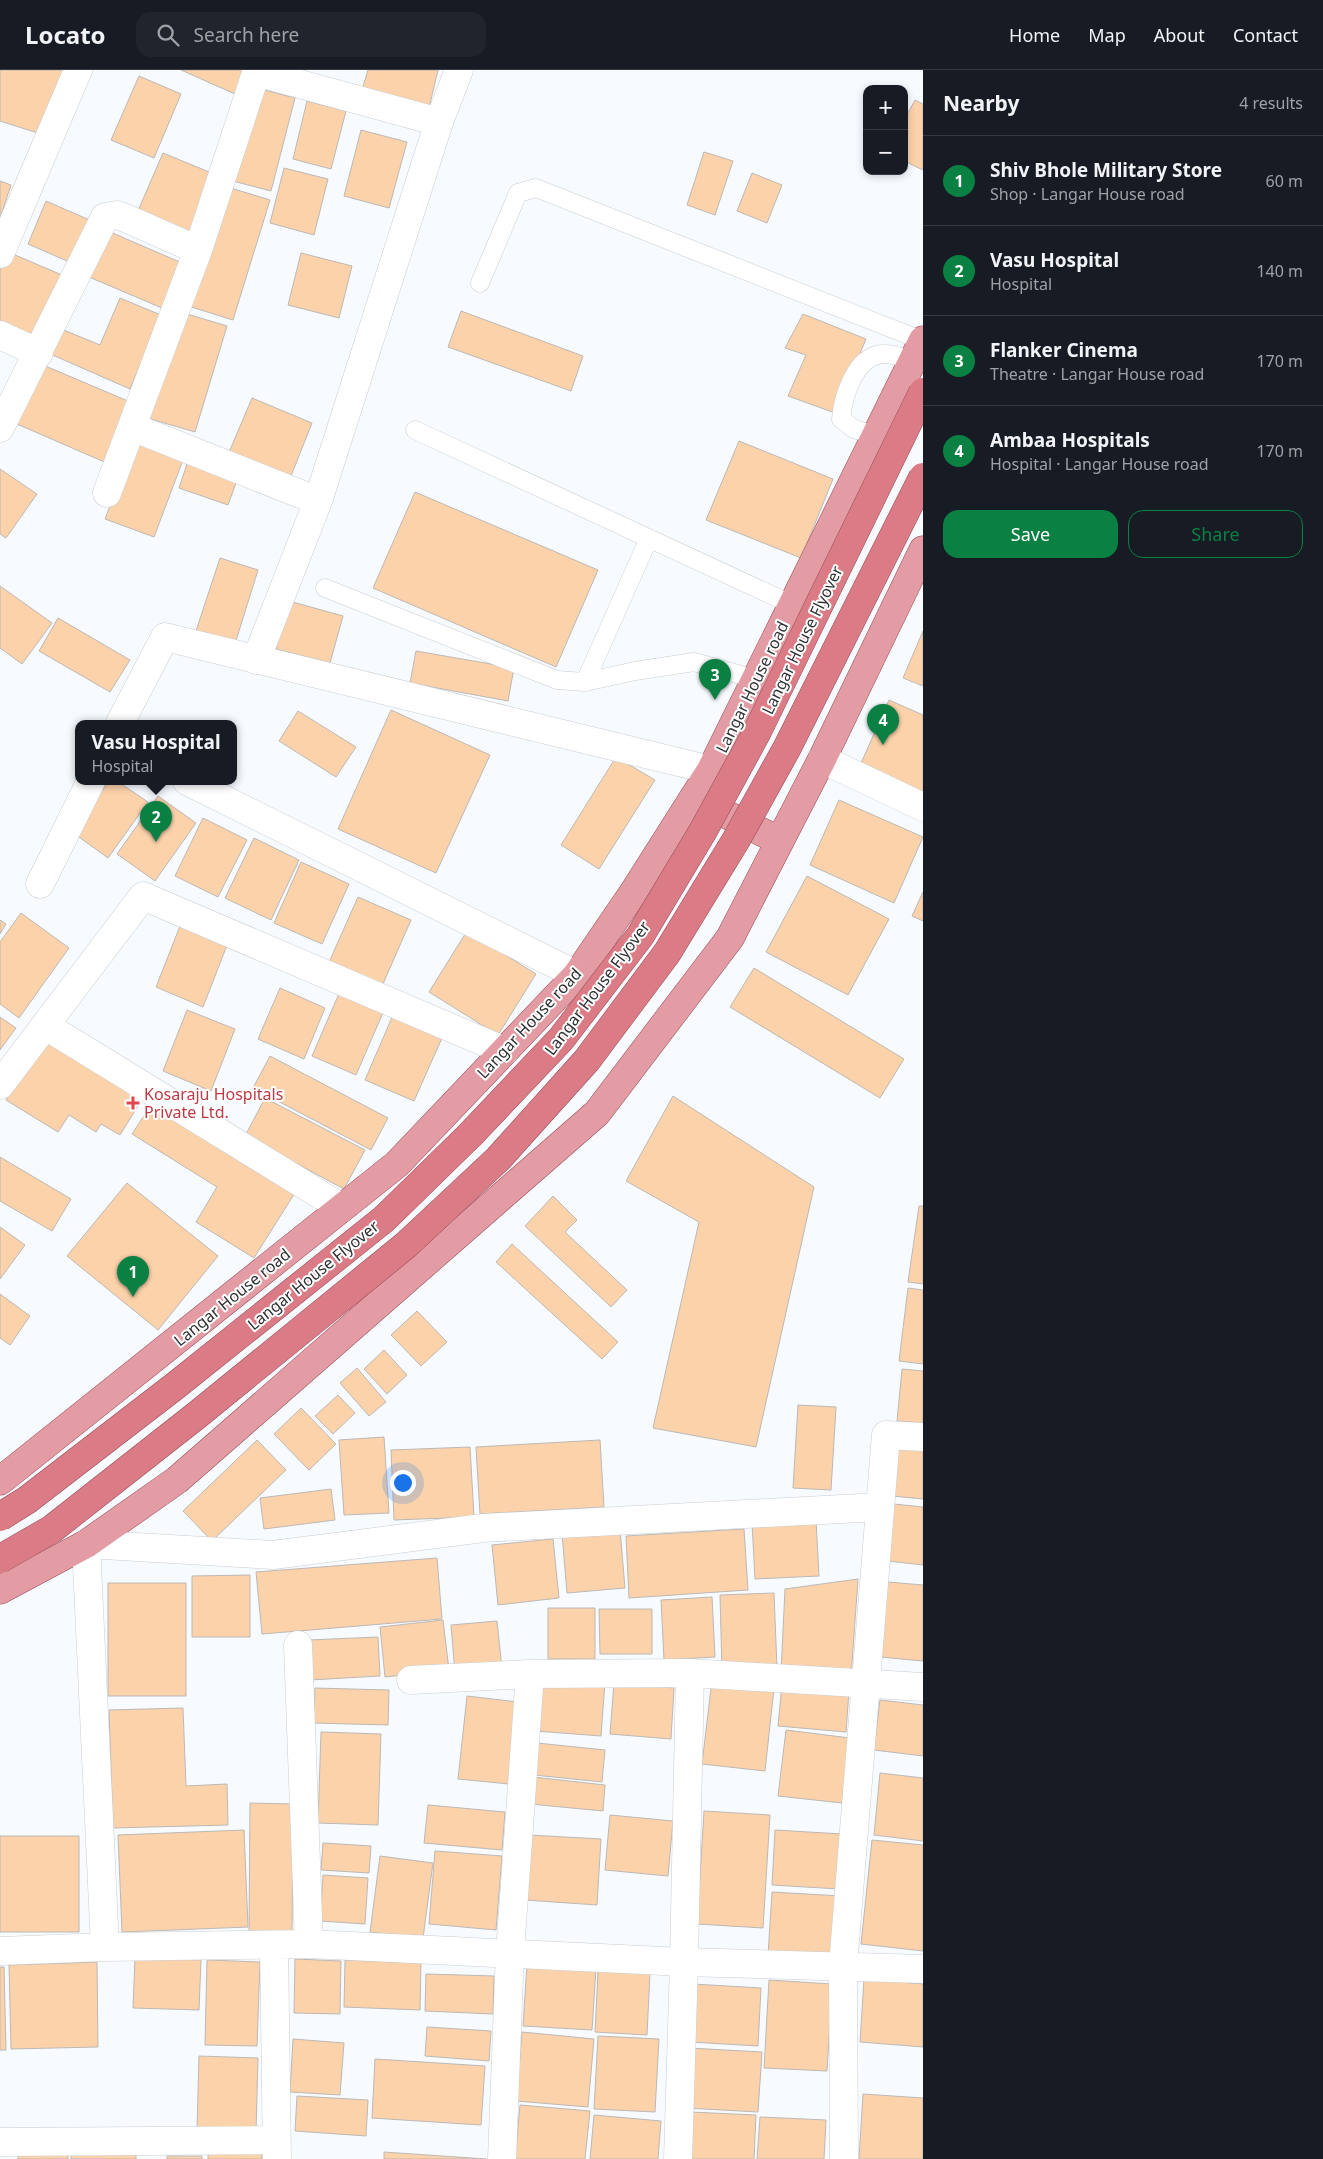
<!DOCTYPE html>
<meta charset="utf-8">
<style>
body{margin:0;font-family:"Noto Sans",sans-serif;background:#20242c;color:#f1f3f6}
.controls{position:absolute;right:15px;top:15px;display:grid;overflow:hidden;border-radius:10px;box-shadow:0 2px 8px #0003}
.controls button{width:45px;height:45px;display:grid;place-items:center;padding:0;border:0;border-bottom:1px solid #363941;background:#171b24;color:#f1f3f6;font:25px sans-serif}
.you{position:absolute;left:402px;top:1412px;width:18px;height:18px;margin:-12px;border:4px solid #fff;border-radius:50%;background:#1a73e8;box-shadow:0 0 0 8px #1a73e833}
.badge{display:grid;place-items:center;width:32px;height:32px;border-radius:50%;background:#0b8043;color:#fff;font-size:16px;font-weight:700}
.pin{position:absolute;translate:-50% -41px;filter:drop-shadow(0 1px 2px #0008)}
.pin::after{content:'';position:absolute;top:26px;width:18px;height:15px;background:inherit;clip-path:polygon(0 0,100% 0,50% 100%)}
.popup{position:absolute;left:75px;top:650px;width:162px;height:65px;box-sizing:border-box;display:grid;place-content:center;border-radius:10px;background:#171b24;filter:drop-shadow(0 1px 4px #0005);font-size:16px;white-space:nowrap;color:#9ea1a6}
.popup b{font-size:19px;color:#f1f3f6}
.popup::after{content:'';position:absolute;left:50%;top:100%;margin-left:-10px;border:10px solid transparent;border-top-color:#171b24}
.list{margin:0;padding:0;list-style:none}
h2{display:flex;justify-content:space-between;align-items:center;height:65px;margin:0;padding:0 20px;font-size:21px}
h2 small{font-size:16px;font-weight:400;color:#9ea1a6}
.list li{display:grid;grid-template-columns:32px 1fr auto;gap:15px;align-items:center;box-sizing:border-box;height:90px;padding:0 20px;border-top:1px solid #363941}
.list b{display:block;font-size:19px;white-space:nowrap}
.list p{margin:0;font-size:16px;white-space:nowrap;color:#9ea1a6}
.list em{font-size:16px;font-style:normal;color:#9ea1a6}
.actions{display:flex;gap:10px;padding:15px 20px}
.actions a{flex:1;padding:11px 0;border:1px solid #0b8043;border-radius:15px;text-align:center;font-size:18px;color:#0b8043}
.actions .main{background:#0b8043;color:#fff}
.icon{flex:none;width:28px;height:28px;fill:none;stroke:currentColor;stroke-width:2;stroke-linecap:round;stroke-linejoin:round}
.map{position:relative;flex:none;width:923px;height:2089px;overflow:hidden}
header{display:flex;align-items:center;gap:30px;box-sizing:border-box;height:70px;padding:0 25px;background:#171b24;border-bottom:1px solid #363941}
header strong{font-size:24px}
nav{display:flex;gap:28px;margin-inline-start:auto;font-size:18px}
.search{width:350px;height:45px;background:#20242c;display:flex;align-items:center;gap:12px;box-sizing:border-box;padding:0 18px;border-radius:15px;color:#9ea1a6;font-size:19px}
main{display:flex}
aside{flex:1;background:#171b24}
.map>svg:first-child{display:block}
.building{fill:#fcd2ab;stroke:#bcb8b5}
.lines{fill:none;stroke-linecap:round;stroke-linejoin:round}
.service-casing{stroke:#c9cdd0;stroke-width:19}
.minor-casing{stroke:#c9cdd0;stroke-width:29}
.primary-casing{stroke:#984b54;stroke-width:29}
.service{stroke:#fff;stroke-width:18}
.minor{stroke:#fff;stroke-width:28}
.primary{stroke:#e39ca4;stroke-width:28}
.trunk-bridge-casing{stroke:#984b54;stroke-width:29;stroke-linecap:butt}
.trunk-bridge{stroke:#da7b86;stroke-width:28}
.health-dot{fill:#e0444e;stroke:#fff;stroke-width:2}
.labels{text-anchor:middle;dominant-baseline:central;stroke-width:4;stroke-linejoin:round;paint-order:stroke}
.street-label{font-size:16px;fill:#2e2f31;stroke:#fff}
.health-label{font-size:16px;fill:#be3a42;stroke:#fff;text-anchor:start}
</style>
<header>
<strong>Locato</strong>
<div class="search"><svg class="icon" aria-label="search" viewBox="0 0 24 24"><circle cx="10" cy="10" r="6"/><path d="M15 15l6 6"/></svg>Search here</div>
<nav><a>Home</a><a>Map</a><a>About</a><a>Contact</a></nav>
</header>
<main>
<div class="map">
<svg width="923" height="2089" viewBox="0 0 923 2089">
<rect width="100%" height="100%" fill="#f7fbff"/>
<path class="building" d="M0,0H66L44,65L0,51Z
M181,0H246L235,24Z
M368,0H438L429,38L362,20Z
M139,6L181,24L154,88L111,70Z
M253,17L295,28L271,121L229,110Z
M915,30L923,34V100L904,91V50Z
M307,31L346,41L331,99L293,89Z
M361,60L407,72L389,138L344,126Z
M704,82L733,91L715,145L687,135Z
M163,83L214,104L185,171L134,150Z
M284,98L328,109L314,165L270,153Z
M752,103L782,115L767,153L737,141Z
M0,111L11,115L0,148Z
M221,115L270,130L233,250L185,235Z
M46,131L92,151L74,194L28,174Z
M101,158L182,193L162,238L82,204Z
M8,182L62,205L34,272L0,257V200Z
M301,183L352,196L339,248L288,235Z
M120,228L161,245L130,319L48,283L59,258L100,275Z
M177,241L227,256L195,362L144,347Z
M461,241L583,286L571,321L448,277Z
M803,244L866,269L835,343L788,326L806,285L785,278Z
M43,295L135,334L109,394L17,354Z
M252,328L312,353L289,411L227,387Z
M138,364L186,382L154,467L105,449Z
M739,371L833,409L801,488L706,450Z
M190,385L240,402L228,435L179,418Z
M0,399L37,424L6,468L0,464Z
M415,422L598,500L556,597L373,518Z
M220,488L258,500L234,577L195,564Z
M0,516L52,553L22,594L0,578Z
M289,531L343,546L330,593L276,579Z
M58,548L130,590L110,622L39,581Z
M923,561V616L903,608Z
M416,581L514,598L508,631L410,613Z
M889,630L923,645V728L858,700Z
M391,640L490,685L436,803L338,759Z
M298,641L356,677L336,707L279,671Z
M616,687L655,710L599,799L561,775Z
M109,711H117L148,732L108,788L72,762Z
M158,726L196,753L155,811L117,784Z
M839,730L923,767L894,833L810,795Z
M203,748L247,770L218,827L175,806Z
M254,768L299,790L271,850L225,828Z
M301,792L349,814L322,874L274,853Z
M807,806L889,849L848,925L766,882Z
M923,822V851L912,846Z
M358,827L411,850L379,923L326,899Z
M21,843L69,878L19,948L0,934V872Z
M0,850L6,854L0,864Z
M182,851L229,870L203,937L156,917Z
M467,861L536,904L498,965L429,922Z
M754,898L904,989L880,1028L730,937Z
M280,918L325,938L304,989L258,969Z
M341,919L385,938L356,1005L312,986Z
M396,938L446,959L414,1031L365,1010Z
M187,940L235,959L211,1021L163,1001Z
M0,947L16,958L0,980Z
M48,962L146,1023L120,1065L101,1054L96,1062L69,1045L58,1062L6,1030Z
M270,986L388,1048L371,1080L253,1018Z
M673,1026L814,1117L756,1377L653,1358L699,1152L626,1111Z
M265,1028L365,1080L344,1119L245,1066Z
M155,1029L298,1118L254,1188L196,1152L217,1117L132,1064Z
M0,1087L71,1129L52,1161L0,1131Z
M127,1113L218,1186L158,1260L67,1186Z
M553,1126L577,1150L565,1162L627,1220L611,1237L525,1156Z
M919,1136H923V1214L908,1212Z
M0,1157L25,1175L0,1209Z
M512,1174L618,1272L602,1289L496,1192Z
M908,1218L923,1220V1294L899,1291Z
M0,1224L30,1246L10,1275L0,1268Z
M417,1241L447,1272L421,1296L391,1265Z
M384,1280L407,1305L387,1324L364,1299Z
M357,1298L386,1332L369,1346L340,1313Z
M902,1299L923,1301V1353L897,1351Z
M338,1325L355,1343L333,1364L315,1346Z
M798,1335L836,1337L831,1420L793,1418Z
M301,1338L336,1374L309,1400L274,1364Z
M384,1367L389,1443L344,1445L339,1370Z
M257,1370L286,1400L212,1471L183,1441Z
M600,1370L604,1437L480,1444L476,1377Z
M897,1374L923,1377V1429L892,1426Z
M470,1377L474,1447L394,1450L391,1380Z
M331,1419L335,1450L264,1459L260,1428Z
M894,1434L923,1437V1495L888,1491Z
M816,1450L819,1506L755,1509L752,1453Z
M620,1459L625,1518L567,1523L562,1464Z
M744,1459L748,1520L629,1528L626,1466Z
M553,1469L559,1528L498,1535L492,1475Z
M437,1488L442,1549L262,1564L256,1502Z
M250,1505V1567H192V1506Z
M858,1509L851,1607L781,1602L785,1519Z
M888,1512L923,1515V1591L880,1587Z
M108,1513H186V1626H108Z
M774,1523L777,1598L722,1600L720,1525Z
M712,1527L715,1587L664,1590L661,1530Z
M548,1538H595V1589H548Z
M599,1539H652V1584H600Z
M443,1550L449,1600L385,1607L380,1557Z
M497,1551L502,1599L455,1603L451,1555Z
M378,1567L380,1606L310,1610L308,1570Z
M540,1607L605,1612L601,1666L535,1661Z
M712,1610L774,1618L765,1701L702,1694Z
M614,1613L674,1618L671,1669L610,1664Z
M782,1614L849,1621L846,1662L778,1656Z
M315,1618L389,1620L388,1655L314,1653Z
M467,1626L518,1632L509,1714L458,1709Z
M880,1630L923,1635V1686L874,1680Z
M183,1638L186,1716L227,1714L228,1755L113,1758L109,1640Z
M786,1660L850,1668L842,1733L778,1726Z
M321,1662L381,1664L378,1755L318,1753Z
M537,1673L605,1680L602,1712L534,1705Z
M880,1703L923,1708V1771L874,1765Z
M533,1707L605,1715L603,1741L530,1734Z
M250,1733L293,1734L292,1865L249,1864Z
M428,1735L505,1742L502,1780L424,1773Z
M704,1741L770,1745L763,1858L697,1854Z
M610,1745L673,1751L668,1806L605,1800Z
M244,1760L248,1857L122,1862L118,1765Z
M775,1760L842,1764L839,1819L772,1815Z
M529,1765L601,1769L597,1835L525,1830Z
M0,1766H79V1862H0Z
M872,1770L923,1775V1881L861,1874Z
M323,1773L371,1776L369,1803L321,1800Z
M435,1781L502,1786L496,1860L429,1854Z
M380,1786L433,1793L423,1868L370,1862Z
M323,1805L368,1808L365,1854L320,1851Z
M772,1822L841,1826L837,1890L768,1885Z
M135,1888L201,1890L199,1940L133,1938Z
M295,1889L341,1891L340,1944L294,1943Z
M207,1890L260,1892L257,1976L205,1975Z
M345,1890L421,1893L420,1940L344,1937Z
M97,1892L98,1977L11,1979L9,1895Z
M527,1894L596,1898L592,1960L523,1956Z
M0,1897H4L6,1980H0Z
M598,1901L650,1903L647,1965L595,1962Z
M426,1904L494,1906L493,1944L425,1941Z
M864,1909L923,1914V1977L860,1972Z
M769,1910L832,1914L827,2001L764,1998Z
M693,1914L761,1918L758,1976L690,1972Z
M427,1957L491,1961L489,1991L425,1986Z
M522,1962L594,1969L588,2037L516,2031Z
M598,1966L659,1969L655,2042L594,2039Z
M293,1969L344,1973L340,2025L290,2022Z
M689,1978L762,1982L758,2042L686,2038Z
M199,1986L258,1988L256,2062L197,2060Z
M375,1989L485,1996L481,2055L372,2048Z
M863,2024L923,2028V2089H859Z
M297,2026L368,2030L366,2066L295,2061Z
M520,2035L590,2041L585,2089H515Z
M690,2042L756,2045L754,2089H687Z
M594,2045L661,2051L658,2089H590Z
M760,2047L826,2050L824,2089H757Z
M71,2077L136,2078V2089H71Z
M208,2078L262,2081V2089H208Z
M384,2082L486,2089H384Z
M18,2083L68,2084V2089H18Z
M167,2086H202V2089H167Z"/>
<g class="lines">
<defs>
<path id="service" d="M480,213L518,123L536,118L923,271
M415,360L793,535
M875,365L854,359L841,349C843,326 855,287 882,284C892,283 903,288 913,291
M325,518L557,610L585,612L635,601L694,592L741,605L755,611
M585,612L649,468"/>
<path id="minor" d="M256,2L439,52
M0,184L78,0
M0,265L39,283
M132,357L318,431
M0,358L105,147L117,145L123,147L198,180
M107,423L198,180L257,0
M256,590L318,431L439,52L459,0
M120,653L165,567L711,700
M822,689L923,737
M187,711L577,905
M40,814L91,711
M46,956L342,1138
M0,1015L143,826L505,981
M298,1575L309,1874
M411,1610L530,1604L690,1603L923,1617
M274,1875L277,2089
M105,1877L86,1474L273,1485L483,1458L879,1437
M0,1881L105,1877L309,1874L684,1892L923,1899
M0,2072L276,2070
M502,2089L510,1882L530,1604
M678,2089L684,1892L690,1603
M844,2089L843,1896L886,1365L923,1367"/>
<path id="primary" d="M695,729L780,771
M0,1411L397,1094L577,905L633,823L711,700L923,270
M0,1520L86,1474L177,1410L597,1043L730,868L822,689L923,480"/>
</defs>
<use href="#service" class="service-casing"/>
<use href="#minor" class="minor-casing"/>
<use href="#primary" class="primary-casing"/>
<use href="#service" class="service"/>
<use href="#minor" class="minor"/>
<use href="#primary" class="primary"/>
<defs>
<path id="trunk-bridge" d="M0,1447L27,1430L175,1316L384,1149L470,1065L561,969L640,866L703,761L757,662L923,322
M0,1489L52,1459L197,1345L406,1175L498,1089L587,990L667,883L736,770L787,678L923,407"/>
</defs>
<use href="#trunk-bridge" class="trunk-bridge-casing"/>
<use href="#trunk-bridge" class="trunk-bridge"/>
</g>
<path class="health-dot" d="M130.5 1025.5h5v5h5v5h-5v5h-5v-5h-5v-5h5z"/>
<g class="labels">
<g class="street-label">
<text transform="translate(802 570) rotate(-64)">Langar House Flyover</text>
<text transform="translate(752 617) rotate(-64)">Langar House road</text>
<text transform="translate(597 918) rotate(-53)">Langar House Flyover</text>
<text transform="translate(529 953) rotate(-47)">Langar House road</text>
<text transform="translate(313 1205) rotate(-39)">Langar House Flyover</text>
<text transform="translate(232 1227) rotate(-39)">Langar House road</text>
</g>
<g class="health-label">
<text x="144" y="1024">Kosaraju Hospitals<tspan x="144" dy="18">Private Ltd.</tspan></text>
</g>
</g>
</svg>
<div class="controls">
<button>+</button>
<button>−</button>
</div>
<div class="you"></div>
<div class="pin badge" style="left:133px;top:1227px">1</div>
<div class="pin badge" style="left:156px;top:772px">2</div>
<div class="popup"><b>Vasu Hospital</b>Hospital</div>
<div class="pin badge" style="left:715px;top:630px">3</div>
<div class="pin badge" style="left:883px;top:675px">4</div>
</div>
<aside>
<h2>Nearby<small>4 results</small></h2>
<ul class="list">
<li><span class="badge">1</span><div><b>Shiv Bhole Military Store</b><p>Shop · Langar House road</p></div><em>60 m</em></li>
<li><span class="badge">2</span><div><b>Vasu Hospital</b><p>Hospital</p></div><em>140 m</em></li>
<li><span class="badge">3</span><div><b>Flanker Cinema</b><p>Theatre · Langar House road</p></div><em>170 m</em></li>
<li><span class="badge">4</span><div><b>Ambaa Hospitals</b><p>Hospital · Langar House road</p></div><em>170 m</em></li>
</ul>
<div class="actions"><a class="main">Save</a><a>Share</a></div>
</aside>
</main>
